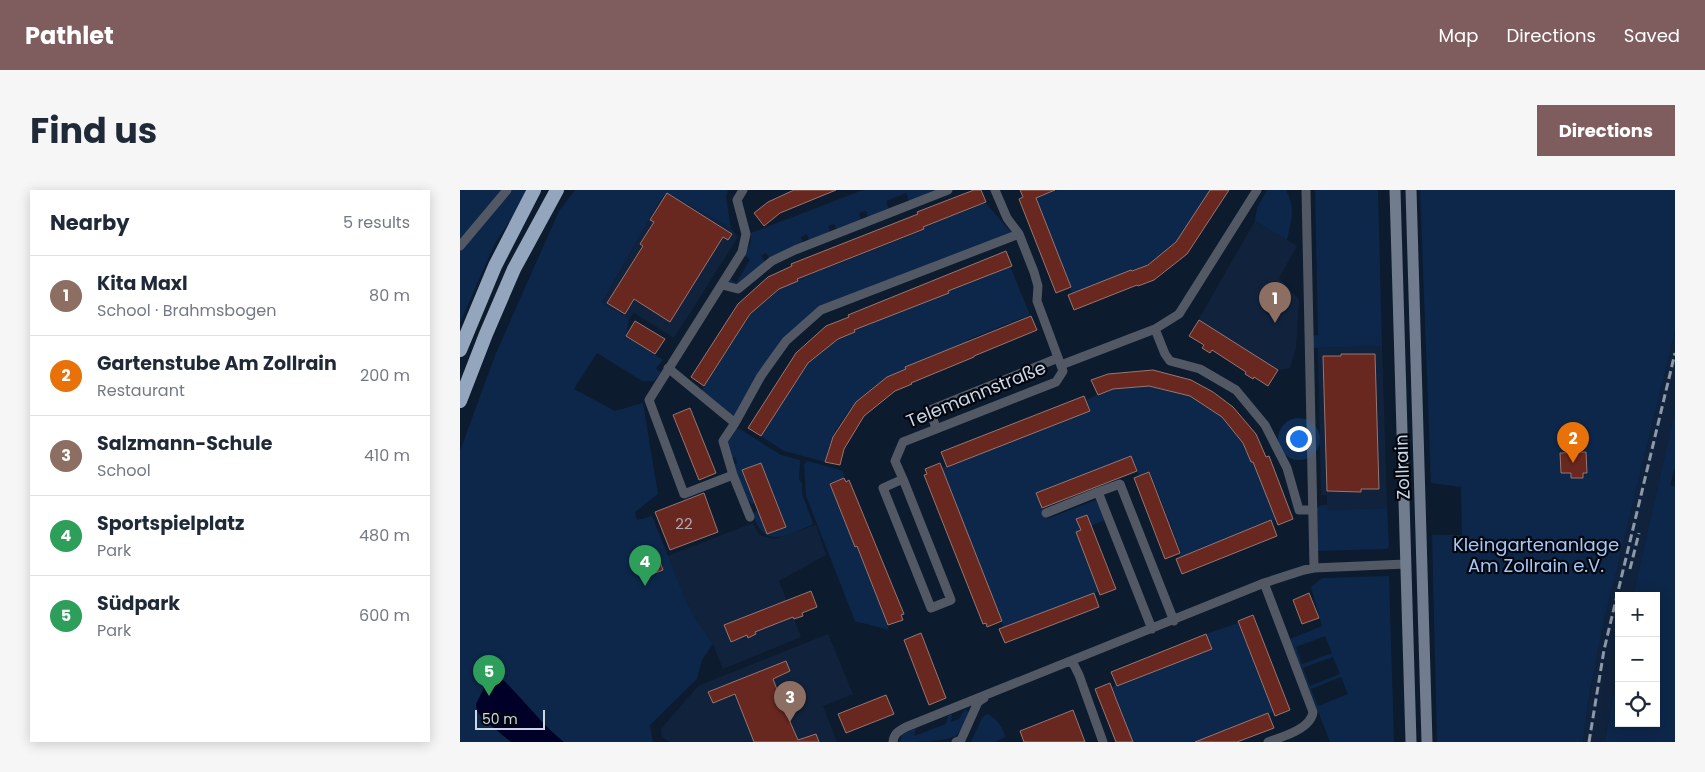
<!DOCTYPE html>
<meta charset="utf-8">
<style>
body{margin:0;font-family:Poppins,sans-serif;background:#f6f6f7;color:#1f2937}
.controls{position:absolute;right:15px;bottom:15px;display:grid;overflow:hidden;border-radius:0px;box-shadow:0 2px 12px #0003}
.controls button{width:45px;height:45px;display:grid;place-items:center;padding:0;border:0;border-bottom:1px solid #e0e1e3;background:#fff;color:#1f2937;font:25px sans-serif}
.scale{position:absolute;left:15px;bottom:12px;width:70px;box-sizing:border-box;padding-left:5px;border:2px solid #cdd6e4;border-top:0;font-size:14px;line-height:18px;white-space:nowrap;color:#cdd6e4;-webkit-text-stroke:4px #02060e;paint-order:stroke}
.you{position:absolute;left:838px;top:248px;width:18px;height:18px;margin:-12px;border:4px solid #fff;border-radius:50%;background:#1a73e8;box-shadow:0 0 0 8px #1a73e833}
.badge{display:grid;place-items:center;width:32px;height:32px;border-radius:50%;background:#7f5d5f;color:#fff;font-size:16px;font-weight:700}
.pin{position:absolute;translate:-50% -41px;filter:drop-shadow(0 1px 2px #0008)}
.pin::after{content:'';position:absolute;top:26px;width:18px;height:15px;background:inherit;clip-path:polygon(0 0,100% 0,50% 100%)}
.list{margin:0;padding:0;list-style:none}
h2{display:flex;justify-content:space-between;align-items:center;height:65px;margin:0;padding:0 20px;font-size:21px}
h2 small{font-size:16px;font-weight:400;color:#747a83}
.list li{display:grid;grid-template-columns:32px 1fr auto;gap:15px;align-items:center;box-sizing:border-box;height:80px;padding:0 20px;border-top:1px solid #e0e1e3}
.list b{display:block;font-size:19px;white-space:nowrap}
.list p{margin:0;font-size:16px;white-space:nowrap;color:#747a83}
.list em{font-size:16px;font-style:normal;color:#747a83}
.icon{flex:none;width:28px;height:28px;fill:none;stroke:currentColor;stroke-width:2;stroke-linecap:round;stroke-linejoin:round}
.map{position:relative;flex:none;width:1215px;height:552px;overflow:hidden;border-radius:0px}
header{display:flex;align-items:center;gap:30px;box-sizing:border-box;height:70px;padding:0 25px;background:#7f5d5f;color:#fff}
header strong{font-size:24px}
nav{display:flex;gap:28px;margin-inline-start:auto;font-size:18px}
.intro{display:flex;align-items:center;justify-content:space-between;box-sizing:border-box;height:120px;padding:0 30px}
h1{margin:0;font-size:35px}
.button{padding:12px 22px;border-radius:0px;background:#7f5d5f;color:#fff;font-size:18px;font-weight:700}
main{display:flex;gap:30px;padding:0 30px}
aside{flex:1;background:#fff;border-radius:0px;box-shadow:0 2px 12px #0003}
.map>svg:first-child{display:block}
.built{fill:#11233c}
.green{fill:#0d274a;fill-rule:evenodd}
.water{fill:#000029}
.building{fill:#68281f;stroke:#977670}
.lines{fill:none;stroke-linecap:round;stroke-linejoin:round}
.minor{stroke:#525964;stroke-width:9}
.secondary{stroke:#717d8e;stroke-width:11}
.trunk{stroke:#94a6bd;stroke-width:14}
.rail{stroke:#8e99a8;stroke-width:3;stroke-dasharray:8 4;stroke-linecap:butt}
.labels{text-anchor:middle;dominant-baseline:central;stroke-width:4.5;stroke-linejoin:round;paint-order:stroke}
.number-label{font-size:15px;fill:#b4aab3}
.street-label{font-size:18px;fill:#cdd6e4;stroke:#02060e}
.park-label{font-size:18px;fill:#a6c7f6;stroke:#02060e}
</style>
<header>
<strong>Pathlet</strong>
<nav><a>Map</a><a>Directions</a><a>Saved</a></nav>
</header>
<div class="intro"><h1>Find us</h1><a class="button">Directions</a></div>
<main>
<aside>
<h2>Nearby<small>5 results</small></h2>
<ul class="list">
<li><span class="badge" style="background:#8d6e63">1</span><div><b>Kita Maxl</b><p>School · Brahmsbogen</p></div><em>80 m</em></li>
<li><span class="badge" style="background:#e8710a">2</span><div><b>Gartenstube Am Zollrain</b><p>Restaurant</p></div><em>200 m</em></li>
<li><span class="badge" style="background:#8d6e63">3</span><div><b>Salzmann-Schule</b><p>School</p></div><em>410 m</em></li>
<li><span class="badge" style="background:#2e9e5b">4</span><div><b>Sportspielplatz</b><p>Park</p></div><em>480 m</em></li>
<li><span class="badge" style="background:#2e9e5b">5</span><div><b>Südpark</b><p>Park</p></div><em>600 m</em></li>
</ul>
</aside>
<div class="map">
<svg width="1215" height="552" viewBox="0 0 1215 552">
<rect width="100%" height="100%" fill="#0d1b2e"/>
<path class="built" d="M207,3L271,38L278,47L214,148L174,123L169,129L142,114L199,12Z
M795,31L837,56L819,88L839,110L836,158L830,178L818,180L808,196L752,160L750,163L742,158L743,155L729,146Z
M1215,141V220L1173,406H1159V471L1145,552H1123L1128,514L1141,444Z
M922,156L927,318L867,320V305H861L858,158Z
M293,333L299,345L314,349L356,335L366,365L319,391L341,447L263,479L253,454L237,431L224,406L208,366Z
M368,444L393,504L363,516L377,552H210L202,547L201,539L238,496Z"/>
<path class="green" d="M0,0H70L34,55L0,133Z
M115,0H268L266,7L271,38L207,3L199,12L142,113L169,129L166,146L203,170L196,178L201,183L194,191H182L137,163L114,199L155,221L183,213L198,304L175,322L177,330L192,326L224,406L237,431L253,454L242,470L237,489L190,535L193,552H0V261L36,163L99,21Z
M403,0H479L449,11L446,3L426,11L429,20L408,28L406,21L399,23L401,30L377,40L374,34L368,36L370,43L349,51L347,44L341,47L343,53L310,69L306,63L301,66L305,72L276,95L270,93V89L276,93L290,70L285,66L291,51V43Z
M597,0H750L719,49L691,73L612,103L610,98L611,97L575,7L582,6Z
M807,0H826C836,18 831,31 827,50L795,31L797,18Z
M855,0H918L922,156L852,158L851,146L858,145Z
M960,0H1215V141L1141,444L1128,513L1123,552H977L972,345H1002L1001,297L971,293Z
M526,13L554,46L361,120L329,148L275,233L240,203L291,124L320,99L337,91V90L464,40L463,37Z
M550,76L570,125L507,150L508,152L445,177V179C414,192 388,215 373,246C369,254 367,263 365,272L324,261L301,246L348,173L378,149L395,143L394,140L488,103V101Z
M689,196L730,206L762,227L783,253L791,272H793L817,330L810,331L720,367L719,363L721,362L690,282L679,286L671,266L576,303L587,329L636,310L645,330L616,342L639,401L543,438L542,431L482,278L637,205L653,199Z
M1215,220V278L1210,295L1215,296V552H1145L1159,471V533H1196V406H1173Z
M275,239H280L321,265L340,270L339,290L342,293V304L353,333L352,335C324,346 305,360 292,323L298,321L307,344L326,336L301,273L283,280L295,313L291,314L290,311L287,312L272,275L277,273L275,267L270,269L266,254Z
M348,271L383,281L384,288L370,294L395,357L397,356L429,440L395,431L346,306L344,274Z
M861,315H867L868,320L927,318L929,357L926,359L858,361L857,318Z
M929,386L934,552H870L830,449L862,436L851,397L862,388ZM865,446L872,463L842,474L836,457ZM873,467L880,484L850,496L843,478ZM881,487L888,504L858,516L851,499Z
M778,433L813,522L734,552H673L652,497L751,459L746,444Z
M505,519L509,522C505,529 503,538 498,544C489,552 454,552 440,552L442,544L456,538L454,546L486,534L488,525L492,524L491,532L499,529Z
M527,524C536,527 544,539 545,547L534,552H511L522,528Z"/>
<path class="water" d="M40,487C63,508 80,533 104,552H51L22,528L17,521L16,514L28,490Z"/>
<path class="building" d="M334,0H376L320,23L304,36L294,23L308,12Z
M514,0H521L526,12L463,37L464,39L337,89L338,91L319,99L290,124L244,196L231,187L278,114L308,87L332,76L331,74L458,24L457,22Z
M560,0H595L576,8L611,97L596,103L559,9L563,7Z
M750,0H769L727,64L694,90L678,96L677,95L614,120L608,105L671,80L672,81L688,75L716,52Z
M207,3L272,44L268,50L263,47L210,132L174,109L165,124L147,113L183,56L180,54L194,32L190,30Z
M546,61L552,76L488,101L489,103L394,140L395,142L378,149L348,173L301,246L288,238L336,163L366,136L389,127L388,125Z
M571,126L577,140L514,166V167L451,193L452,194L435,201L404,226L384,259L380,275L365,272L373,247L396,212L427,187L446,179L445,177Z
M739,130L818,180L808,196L794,187L793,189L785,184L786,182L752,160L750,163L742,158L744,155L729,146Z
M175,131L205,149L195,164L166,146Z
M881,164H915L919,299H901V302L867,301L863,166H881Z
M693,180L731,190L753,202L773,217L796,244L806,267L809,266L833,329L818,335L793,272H791L783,253L762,227L730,206L689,196L653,199L638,205L631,190L648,184Z
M624,206L630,221L487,277L481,262Z
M230,218L256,283L239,290L213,225Z
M1126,262L1127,283H1123V288H1111V283H1101L1100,263Z
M671,266L677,281L582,318L576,303Z
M301,273L326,337L307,344L282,280Z
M480,273L542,431L527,437L526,433L523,434L464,285L467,284L465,279Z
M689,282L720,363L705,369L674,288Z
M384,288L386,292L389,290L444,424L441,425L443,430L428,435L397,356L395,357L370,294Z
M244,303L258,342L210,360L195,322Z
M627,325L656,399L640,405L616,342L621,340L616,329Z
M811,330L817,346L722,384L716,369Z
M196,361L203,380L181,388L174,370Z
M351,401L357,417L342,423L343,426L334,429L333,427L295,442L296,444L288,448L287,445L271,452L264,435Z
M634,403L639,417L545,453L539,439Z
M849,403L859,428L842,434L833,410Z
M793,425L830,520L815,526L778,431Z
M461,443L486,508L469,515L444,450Z
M746,444L752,459L657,496L651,482Z
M326,471L330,481L313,489L324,518L338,550L356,544L359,552H294L275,504L253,513L248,502Z
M650,493L656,509L673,552H656L635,499Z
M426,505L434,524L386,543L378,524Z
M613,520L625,552H564L560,541Z
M808,523L814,538L777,552H735Z"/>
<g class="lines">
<path class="minor" d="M846,0L854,378
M0,56L47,0
M262,95L278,99L312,71L335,60L488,0
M695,139L705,164L710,171L740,179L776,200L805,235L827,278L839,320H853
M601,175L695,139L719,124L797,0
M208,178L275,233
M476,238L470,220L598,168
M273,285L224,304L189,210L282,62L286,44L277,10L283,0
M443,289L423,298L471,418L491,410L443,289L435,271L443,252L596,192L603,181L577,111L578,96L574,82L559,44L547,28L535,0
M586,323L638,302
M290,327L273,285L263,251L275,233L301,186L326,151L361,120L559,44
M804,393L853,522C851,539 822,547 808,552
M692,439L638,302L660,294L714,431
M612,471L619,485L643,552
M433,552C434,543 439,541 446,537L804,393L844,380L854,378L946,374
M496,552L501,550L518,512L524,508"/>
<path class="secondary" d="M935,0L951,552
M951,0L967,552"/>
<path class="trunk" d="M0,160L35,76L74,0
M0,211L26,144L54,79L97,0"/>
<path class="rail" d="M1170,379L1179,343
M1129,552L1144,460L1215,163"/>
</g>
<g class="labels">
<g class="number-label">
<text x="224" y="333">22</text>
</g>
<g class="street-label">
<text transform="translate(516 204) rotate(-22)">Telemannstraße</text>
<text transform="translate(942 277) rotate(-92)">Zollrain</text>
</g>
<g class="park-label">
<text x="1076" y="354">Kleingartenanlage<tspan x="1076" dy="21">Am Zollrain e.V.</tspan></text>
</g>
</g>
</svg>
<div class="controls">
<button>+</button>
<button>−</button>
<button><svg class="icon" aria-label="locate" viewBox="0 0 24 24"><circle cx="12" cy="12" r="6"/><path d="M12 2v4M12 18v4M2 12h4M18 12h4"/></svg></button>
</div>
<div class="scale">50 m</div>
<div class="you"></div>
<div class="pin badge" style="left:815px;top:133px;background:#8d6e63">1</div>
<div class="pin badge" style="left:1113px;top:273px;background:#e8710a">2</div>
<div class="pin badge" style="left:330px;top:532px;background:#8d6e63">3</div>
<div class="pin badge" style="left:185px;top:396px;background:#2e9e5b">4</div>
<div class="pin badge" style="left:29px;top:506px;background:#2e9e5b">5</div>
</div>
</main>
